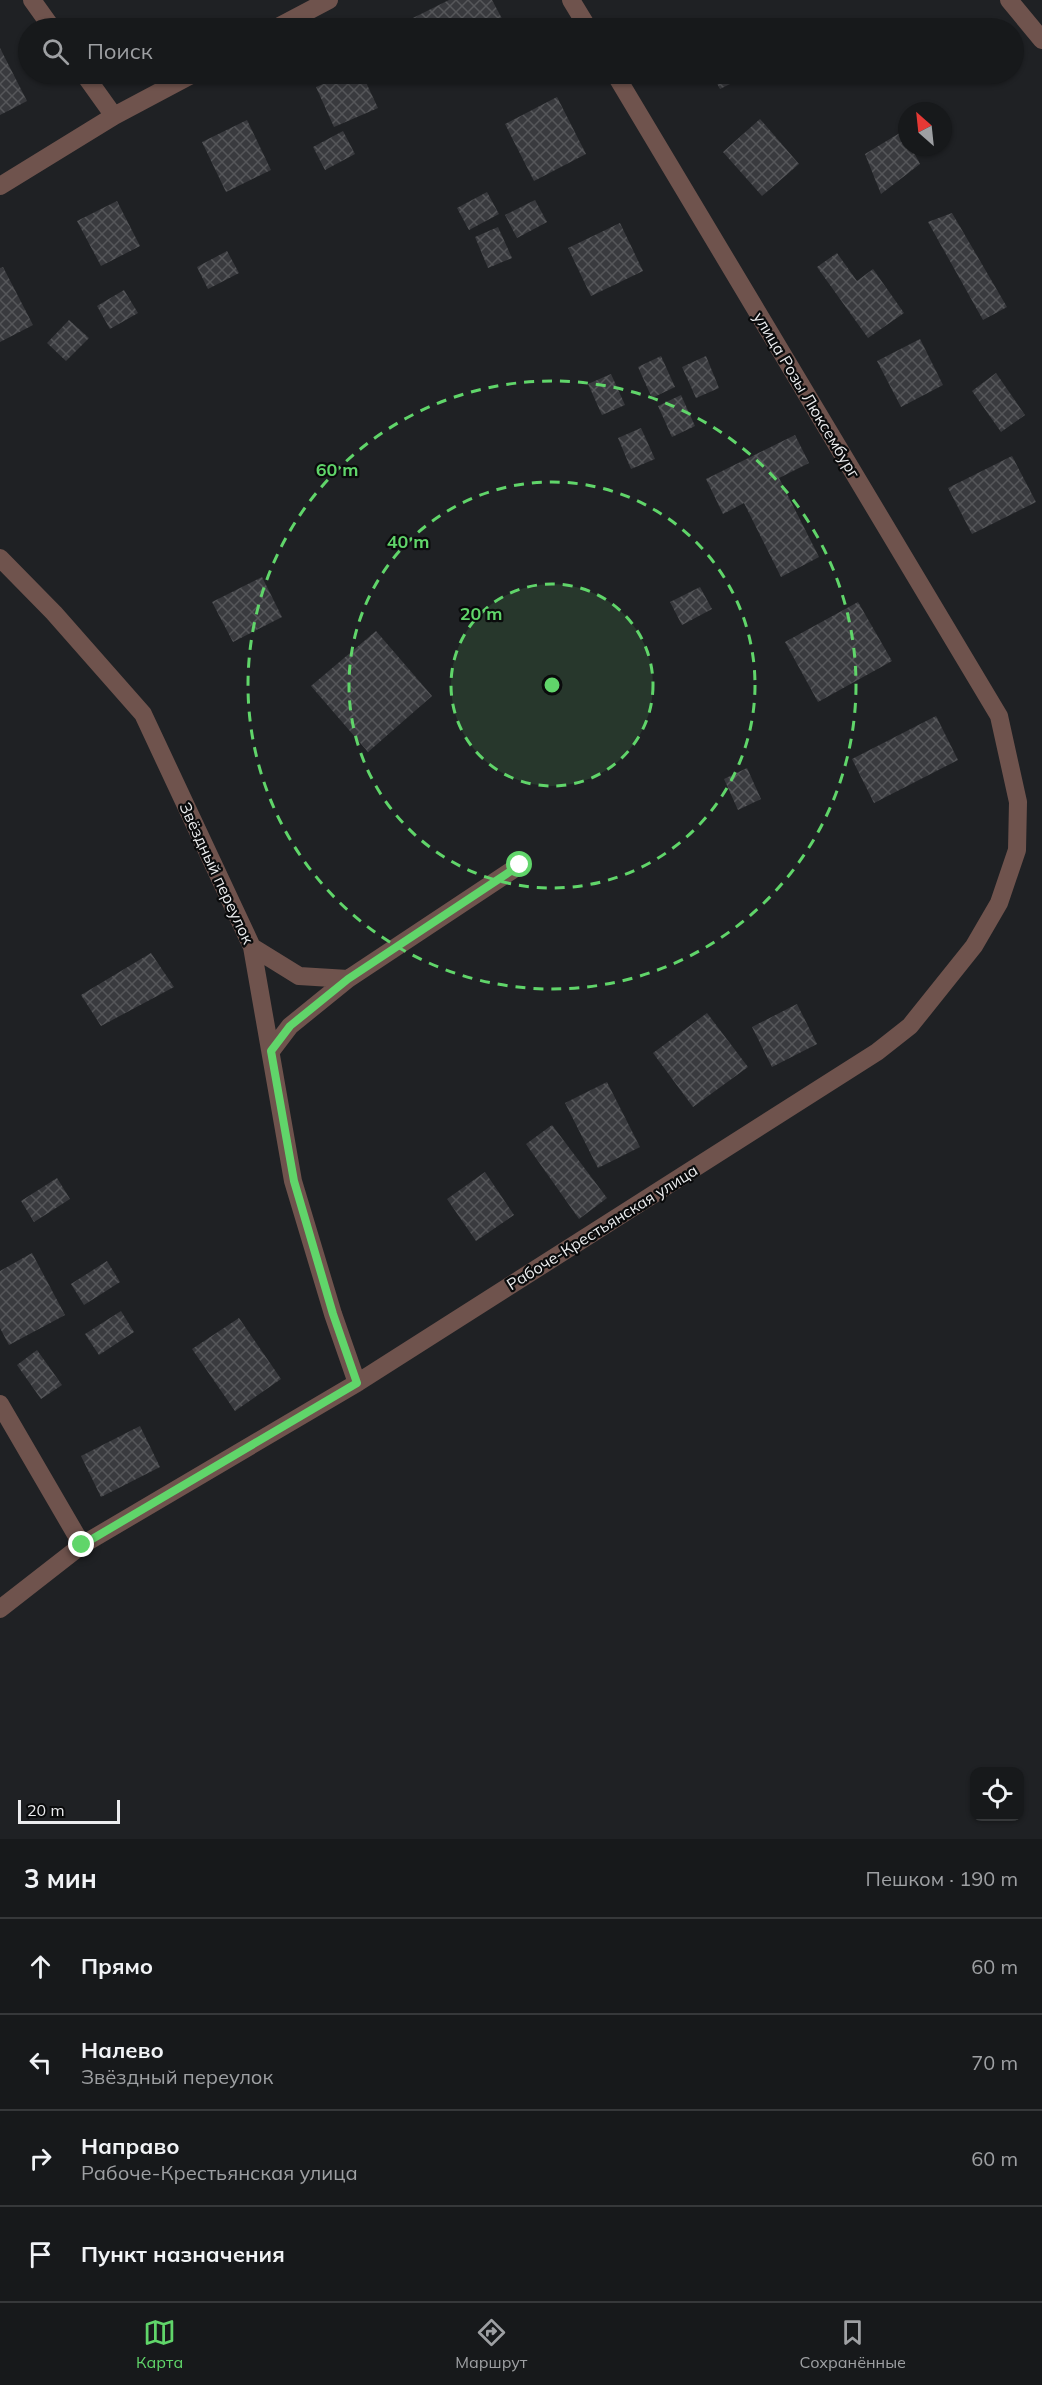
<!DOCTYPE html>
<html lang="ru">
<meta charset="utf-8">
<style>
body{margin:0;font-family:Mulish,sans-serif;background:#242628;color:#f1f3f6}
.controls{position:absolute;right:18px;bottom:18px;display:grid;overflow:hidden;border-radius:12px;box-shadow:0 2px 4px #0004}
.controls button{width:54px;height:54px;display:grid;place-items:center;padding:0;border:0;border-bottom:2px solid #36383a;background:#17191b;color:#f1f3f6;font:30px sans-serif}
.compass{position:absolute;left:898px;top:102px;width:54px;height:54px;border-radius:50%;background:#17191b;box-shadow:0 2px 4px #0004;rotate:333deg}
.scale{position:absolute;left:18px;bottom:15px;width:102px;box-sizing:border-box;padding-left:6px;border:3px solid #ebecee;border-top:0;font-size:16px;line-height:21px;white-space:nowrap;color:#ebecee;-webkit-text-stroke:4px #0a0b0c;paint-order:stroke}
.stop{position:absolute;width:18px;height:18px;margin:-14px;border:4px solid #60d56a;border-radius:50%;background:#fff}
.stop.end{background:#60d56a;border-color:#fff;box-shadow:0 2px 6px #0008}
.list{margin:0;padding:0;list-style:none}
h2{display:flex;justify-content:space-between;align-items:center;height:78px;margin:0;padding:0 24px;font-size:26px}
h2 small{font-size:20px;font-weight:400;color:#9ea0a3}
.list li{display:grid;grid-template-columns:39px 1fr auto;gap:18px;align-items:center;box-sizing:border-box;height:96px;padding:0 24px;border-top:2px solid #36383a}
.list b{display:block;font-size:22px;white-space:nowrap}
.list p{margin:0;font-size:20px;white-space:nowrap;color:#9ea0a3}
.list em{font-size:20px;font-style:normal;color:#9ea0a3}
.icon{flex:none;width:33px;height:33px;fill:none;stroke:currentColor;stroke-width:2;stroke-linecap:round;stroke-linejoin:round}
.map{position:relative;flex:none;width:1042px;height:1839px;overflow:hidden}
.search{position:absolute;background:#17191b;box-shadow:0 2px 4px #0004;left:18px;right:18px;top:18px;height:66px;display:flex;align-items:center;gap:15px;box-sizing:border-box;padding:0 21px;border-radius:33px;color:#9ea0a3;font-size:22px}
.sheet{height:462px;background:#17191b}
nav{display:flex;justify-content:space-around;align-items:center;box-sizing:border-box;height:84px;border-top:2px solid #36383a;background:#17191b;font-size:16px;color:#9ea0a3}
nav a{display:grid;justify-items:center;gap:3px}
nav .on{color:#60d56a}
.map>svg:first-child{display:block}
.building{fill:url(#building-cross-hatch)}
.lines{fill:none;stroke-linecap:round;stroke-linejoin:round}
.minor{stroke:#6f534d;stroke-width:18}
.route{stroke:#60d56a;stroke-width:8}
.ring{fill:none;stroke:#60d56a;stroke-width:3;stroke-dasharray:10 8}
.labels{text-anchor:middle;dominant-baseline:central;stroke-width:4.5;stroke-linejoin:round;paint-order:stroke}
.street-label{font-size:16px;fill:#ebecee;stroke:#0a0b0c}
.centre{fill:#60d56a;stroke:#0a0b0c;stroke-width:3}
.ring-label{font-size:18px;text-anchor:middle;font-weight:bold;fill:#60d56a;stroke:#0a0b0c;stroke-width:4.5;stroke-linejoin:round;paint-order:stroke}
</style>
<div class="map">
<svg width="1042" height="1839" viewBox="0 0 1042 1839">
<defs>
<pattern id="building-cross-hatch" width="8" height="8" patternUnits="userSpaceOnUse" patternTransform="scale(1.5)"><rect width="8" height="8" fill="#393a3e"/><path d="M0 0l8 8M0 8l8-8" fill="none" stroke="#56575a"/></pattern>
</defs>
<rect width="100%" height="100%" fill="#1f2124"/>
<path class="building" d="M449,0H492L507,28H393Z
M0,48L27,101L0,115Z
M347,74H362L378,108L334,127L316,87Z
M712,74H740L742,78L720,89Z
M557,97L586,154L534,181L505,124Z
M760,119L799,164L762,196L723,152Z
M247,120L271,170L226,192L202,142Z
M343,131L355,154L325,170L313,147Z
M903,131L907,140V147H911L920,164L881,194L865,154Z
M487,192L499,214L469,230L457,208Z
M535,200L547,222L517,238L505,215Z
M117,201L140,246L101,266L77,221Z
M952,213L1007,307L983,320L928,222Z
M620,223L643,271L591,296L568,248Z
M498,227L512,258L488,268L475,237Z
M227,251L239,273L208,289L197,267Z
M837,253L857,281L873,269L904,313L868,338L817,267Z
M3,267L33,325L0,342V268Z
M124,290L138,313L110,329L97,306Z
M69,320L89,338L66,361L47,343Z
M920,339L943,385L901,407L877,361Z
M661,356L675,387L652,398L638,367Z
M706,356L719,388L696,398L682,367Z
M996,373L1025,415L1001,432L972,391Z
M611,374L625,405L602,415L588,384Z
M681,395L695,426L672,437L658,406Z
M641,428L655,459L631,469L618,438Z
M795,435L809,463L779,478L819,557L781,577L744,503L723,514L706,479Z
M1012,456L1036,502L972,534L948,488Z
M262,577L282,617L233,642L212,602Z
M700,587L712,609L682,625L670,602Z
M858,602L892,661L818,702L785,642Z
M376,631L432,696L368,752L311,686Z
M936,716L958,760L874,803L852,759Z
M747,768L761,799L738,810L724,779Z
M151,953L174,987L101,1026L81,995Z
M797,1004L817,1044L772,1067L752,1027Z
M707,1013L748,1067L693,1107L653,1053Z
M607,1082L640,1147L598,1168L565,1103Z
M552,1125L607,1198L579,1219L526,1144Z
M485,1172L514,1215L476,1241L447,1199Z
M57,1178L70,1199L34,1222L21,1201Z
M32,1253L65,1315L9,1345L0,1328V1271Z
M107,1261L120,1282L84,1305L71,1284Z
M121,1311L134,1332L99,1355L85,1334Z
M239,1318L281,1379L235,1411L192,1349Z
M37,1350L62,1385L41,1399L17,1365Z
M140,1426L160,1467L101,1497L81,1456Z"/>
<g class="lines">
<path class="minor" d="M32,0L52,28
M571,0L588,28
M1009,0L1042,40
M276,28L329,0
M84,74L114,116
M0,186L114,116L193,74
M0,558L54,613L143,714L252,947L293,1181L333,1314L357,1383
M252,947L299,976L348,979L520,865
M271,1051L290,1026L348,979
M0,1404L82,1545
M0,1609L82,1545L357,1383L877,1052L910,1026L974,946L999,903L1017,850L1018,802L999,716L615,74"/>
</g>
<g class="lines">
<path class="route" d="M82,1545L357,1383L333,1314L294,1181L271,1051L290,1026L348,979L520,865"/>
</g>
<circle cx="552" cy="685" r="101" fill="#60d56a" fill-opacity=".12"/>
<g class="ring">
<circle cx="552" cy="685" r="101"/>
<circle cx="552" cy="685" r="203"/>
<circle cx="552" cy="685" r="304"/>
</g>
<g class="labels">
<g class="street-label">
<text transform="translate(807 395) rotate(59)">улица Розы Люксембург</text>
<text transform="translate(217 873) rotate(65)">Звёздный переулок</text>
<text transform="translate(602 1227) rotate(-32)">Рабоче-Крестьянская улица</text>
</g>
</g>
<circle cx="552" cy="685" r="9" class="centre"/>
<g class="ring-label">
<text x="337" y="476">60 m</text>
<text x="408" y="548">40 m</text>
<text x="481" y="620">20 m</text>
</g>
</svg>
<div class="controls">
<button><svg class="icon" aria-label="locate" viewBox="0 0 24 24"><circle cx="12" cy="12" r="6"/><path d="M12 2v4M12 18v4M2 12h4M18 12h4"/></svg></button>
</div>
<svg class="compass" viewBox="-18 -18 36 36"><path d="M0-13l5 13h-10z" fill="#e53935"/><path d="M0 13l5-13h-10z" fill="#9ea0a3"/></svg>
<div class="scale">20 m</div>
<div class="stop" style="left:520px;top:865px"></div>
<div class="stop end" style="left:82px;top:1545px"></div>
<div class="search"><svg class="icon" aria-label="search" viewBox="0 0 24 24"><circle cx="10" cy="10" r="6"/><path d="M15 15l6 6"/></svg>Поиск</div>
</div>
<section class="sheet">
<h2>3 мин<small>Пешком · 190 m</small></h2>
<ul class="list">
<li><svg class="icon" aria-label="ahead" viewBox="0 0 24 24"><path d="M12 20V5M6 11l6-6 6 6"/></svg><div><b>Прямо</b></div><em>60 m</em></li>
<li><svg class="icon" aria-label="left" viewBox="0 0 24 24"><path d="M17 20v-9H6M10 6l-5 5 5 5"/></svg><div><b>Налево</b><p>Звёздный переулок</p></div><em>70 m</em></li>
<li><svg class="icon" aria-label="right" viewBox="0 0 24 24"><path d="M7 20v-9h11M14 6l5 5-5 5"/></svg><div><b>Направо</b><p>Рабоче-Крестьянская улица</p></div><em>60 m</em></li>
<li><svg class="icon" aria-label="arrive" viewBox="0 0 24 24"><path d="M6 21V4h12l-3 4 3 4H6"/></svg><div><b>Пункт назначения</b></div></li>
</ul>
</section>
<nav>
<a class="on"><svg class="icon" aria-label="map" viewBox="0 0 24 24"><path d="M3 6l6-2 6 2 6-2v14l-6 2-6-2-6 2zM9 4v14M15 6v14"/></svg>Карта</a>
<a><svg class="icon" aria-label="directions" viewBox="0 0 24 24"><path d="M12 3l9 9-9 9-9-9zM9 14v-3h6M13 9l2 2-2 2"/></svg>Маршрут</a>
<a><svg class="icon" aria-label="saved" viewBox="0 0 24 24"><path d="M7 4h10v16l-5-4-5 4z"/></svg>Сохранённые</a>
</nav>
